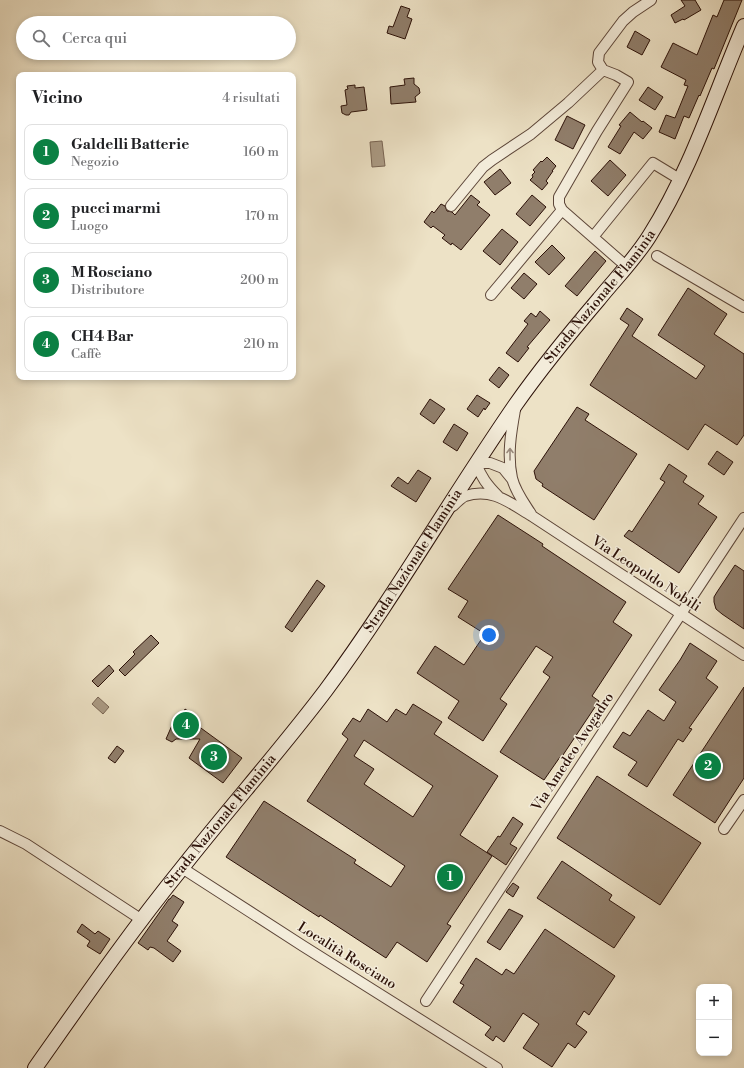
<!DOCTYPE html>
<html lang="it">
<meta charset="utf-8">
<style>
body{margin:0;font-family:"Libre Bodoni",serif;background:#f6f6f6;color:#202124}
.controls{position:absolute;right:12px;bottom:12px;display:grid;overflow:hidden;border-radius:8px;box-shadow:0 2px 6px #0003}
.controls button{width:36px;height:36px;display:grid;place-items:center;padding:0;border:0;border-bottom:1px solid #e0e0e0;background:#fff;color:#202124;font:20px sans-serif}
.you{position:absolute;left:489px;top:635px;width:14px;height:14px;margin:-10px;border:3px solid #fff;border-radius:50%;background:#1a73e8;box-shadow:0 0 0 6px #1a73e833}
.badge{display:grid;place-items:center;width:26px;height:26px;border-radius:50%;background:#0b8043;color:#fff;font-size:13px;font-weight:700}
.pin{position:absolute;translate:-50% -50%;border:2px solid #fff;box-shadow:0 1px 4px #0006}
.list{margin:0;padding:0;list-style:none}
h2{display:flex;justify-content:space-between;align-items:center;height:52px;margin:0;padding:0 16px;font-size:17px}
h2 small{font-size:13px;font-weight:400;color:#757577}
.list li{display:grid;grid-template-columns:26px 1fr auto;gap:12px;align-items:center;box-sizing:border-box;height:56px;margin:0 8px 8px;padding:0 8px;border:1px solid #e0e0e0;border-radius:8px}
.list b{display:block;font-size:15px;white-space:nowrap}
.list p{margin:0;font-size:13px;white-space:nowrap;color:#757577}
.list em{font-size:13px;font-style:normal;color:#757577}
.icon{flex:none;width:22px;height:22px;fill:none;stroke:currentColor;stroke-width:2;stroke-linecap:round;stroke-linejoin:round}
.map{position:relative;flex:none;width:744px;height:1068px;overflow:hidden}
.search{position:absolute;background:#fff;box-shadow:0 2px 6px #0003;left:16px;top:16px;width:280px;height:44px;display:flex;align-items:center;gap:10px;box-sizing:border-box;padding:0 14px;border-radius:22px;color:#757577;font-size:15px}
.panel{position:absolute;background:#fff;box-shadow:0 2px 6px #0003;left:16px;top:72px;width:280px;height:308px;border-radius:8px}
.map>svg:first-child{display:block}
.water{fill:#ab9b85;stroke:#786453}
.building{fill:#907e6b;stroke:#2c1108;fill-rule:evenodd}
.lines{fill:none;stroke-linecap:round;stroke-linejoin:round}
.street-casing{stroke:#5c4538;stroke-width:12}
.secondary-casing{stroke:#2c1108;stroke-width:16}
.street{stroke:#f3ecda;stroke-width:10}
.secondary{stroke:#f3ecda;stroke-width:14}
.oneway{stroke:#99897c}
.labels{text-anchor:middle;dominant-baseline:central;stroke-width:3;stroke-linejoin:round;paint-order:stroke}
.street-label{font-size:14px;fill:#2c1108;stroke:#f3ecda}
</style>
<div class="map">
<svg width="744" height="1068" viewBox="0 0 744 1068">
<rect width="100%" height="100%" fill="#ede2c6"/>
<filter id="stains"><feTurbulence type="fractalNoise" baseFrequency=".005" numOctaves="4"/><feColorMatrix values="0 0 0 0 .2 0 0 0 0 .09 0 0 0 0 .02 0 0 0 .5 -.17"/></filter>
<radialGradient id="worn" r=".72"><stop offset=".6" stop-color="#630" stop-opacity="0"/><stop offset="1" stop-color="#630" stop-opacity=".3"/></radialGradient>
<path class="water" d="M382,141L385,166L372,167L370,142Z
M98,697L109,707L103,714L92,704Z"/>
<path class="building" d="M681,0H695L701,10L684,20L683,19L675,23L671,15L685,6Z
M724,0H742L714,69L712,68L700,96L699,95L689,118L684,116L675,139L659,132L666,115L675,118L688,86L684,85L686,80L661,67L673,43L697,55L713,15L717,17Z
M401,6L410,9L407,17L412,19L405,39L387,33L389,26L393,27Z
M635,31L650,40L642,55L627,47Z
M414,78V84L419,88L420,93L415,97L416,102L391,104L390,87L405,85L404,79Z
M355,85V88L364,87L367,110L351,112L349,115H346L342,113L341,106L347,105L345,90L348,89L347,86Z
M648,87L663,97L655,110L639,100Z
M630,112L642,122L643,121L652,128L643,139L634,132L620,154L608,147L621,126L619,125Z
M567,116L585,125L573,149L555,140Z
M547,157L556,166L552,171H553L546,181L548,183L542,190L530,180L533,177L532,175L535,172L533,170L541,161L542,162Z
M610,160L626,175L608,196L591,181Z
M500,169L511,183L495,195L484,182Z
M471,195L480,202L477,205L490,215L461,250L452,243L451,245L442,238L445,235L433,226L431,228L424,222L432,211L434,213L441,204L445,206L447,211L452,212L455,215Z
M532,195L546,207L530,226L516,214Z
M502,229L518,242L500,265L483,251Z
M552,245L565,258L549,275L535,262Z
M595,251L606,261L577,296L565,286Z
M524,273L537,284L524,299L511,288Z
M688,288L727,314L714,334L744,354V435L737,445L705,424L688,450L590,385L629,325L620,319L627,308L643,319L632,336L696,379L705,366L658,335Z
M540,311L550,320L527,347L529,348L518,362L506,353L528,324L524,321L531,313L536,317Z
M499,367L509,375L499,388L489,380Z
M477,395L490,403L485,410L484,408L478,417L467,409Z
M430,399L445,409L434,424L420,414Z
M577,407L589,414L585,420L637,454L594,520L542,486L543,484L536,479L534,471Z
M454,424L468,433L457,451L443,442Z
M717,451L733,462L724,475L708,464Z
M669,464L687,476L683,482L704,496L698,504L717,517L679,573L624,536L629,530L632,532L665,482L660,479Z
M418,470L431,478L416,502L391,486L398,477L408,484Z
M498,515L543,544L542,546L626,602L613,622L632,635L592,696L599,701L561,758L560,757L544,780L500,752L550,677L543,672L553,657L536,646L500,699L507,704L483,741L448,718L459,701L417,673L435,646L464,665L485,634L458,617L468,601L448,589Z
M735,565L744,571V629L722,614L716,609L714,602V597L717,592Z
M317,580L325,586L292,632L285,627Z
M151,635L159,643L125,676L119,670L135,654L133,652Z
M690,643L717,661L706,678L718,687L689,728L692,729L683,742L678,739L647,787L628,775L637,762L613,747L623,732L630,736L648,710L664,721L676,702L659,690L680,660Z
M109,665L114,671L98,687L92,681Z
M744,687V778L715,823L673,795Z
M413,704L442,722L434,734L498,776L460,835L492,856L447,924L451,926L427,962L397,942L386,958L320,915L319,917L226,857L264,801L356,860L354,863L391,887L405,866L307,801L348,739L342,734L353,718L360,722L368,709L387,722L396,709L406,715ZM364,740L433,786L413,817L364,784L374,769L354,756Z
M185,709L198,718L194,723L242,758L223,783L189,758L200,739H176L172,742L166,739L173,723L179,725Z
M117,746L124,751L115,763L108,758Z
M597,776L701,843L660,905L557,838Z
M513,817L523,824L510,844L517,848L506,865L487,852L498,836L500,837Z
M562,861L612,895L609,900L635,917L614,948L537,898Z
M513,883L519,887L513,897L506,892Z
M173,895L184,902L172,921L178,925L167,941L181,951L173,962L154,948L150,947L148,950L138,943L169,899H170Z
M509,909L523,916L500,950L487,942Z
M82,924L95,934L98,931L110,939L100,954L87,946L90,941L77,932Z
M545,929L615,976L589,1015L584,1011L576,1024L587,1032L575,1048L568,1043L552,1067L523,1048L539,1024L523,1013L504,1042L496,1036L493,1041L485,1035L491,1027L453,1002L464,985L460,983L476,958L502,975L506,969L514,974Z"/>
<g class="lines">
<defs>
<path id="street" d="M603,70L616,75L628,82L597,131L559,197V204L562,210L626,266
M603,70L598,62L599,53L623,21L633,12L651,0
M451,206L483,167L492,160L531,134L568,103L603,70
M593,237L653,163L681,180
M657,256L744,307
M491,295L562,210
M515,410C511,432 507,456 512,478C515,491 524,503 531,514
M498,496C487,485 481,477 476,463H490L503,468L512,479
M453,506C456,503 461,498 465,496C492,487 510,503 532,516L744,655
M724,829L744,800
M0,831L26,844L142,920
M182,868L303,946L497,1068
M426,1001L744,518"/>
<g id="secondary">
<path id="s1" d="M35,1068C83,1000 130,932 182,868C229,808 280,751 326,690C394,598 451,498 516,404C542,367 570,333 599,299C616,278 636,258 650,235C691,170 714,96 744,26"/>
</g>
</defs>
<use href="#street" class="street-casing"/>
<use href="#secondary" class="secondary-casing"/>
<use href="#street" class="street"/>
<use href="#secondary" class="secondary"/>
</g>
<defs><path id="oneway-shaft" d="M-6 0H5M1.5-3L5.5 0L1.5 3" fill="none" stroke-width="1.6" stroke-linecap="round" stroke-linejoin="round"/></defs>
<use class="oneway" href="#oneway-shaft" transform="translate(510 454) rotate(-90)"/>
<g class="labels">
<g class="street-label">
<text stroke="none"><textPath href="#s1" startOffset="957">Strada Nazionale Flaminia</textPath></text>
<text stroke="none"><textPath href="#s1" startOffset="633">Strada Nazionale Flaminia</textPath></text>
<text transform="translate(646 574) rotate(33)">Via Leopoldo Nobili</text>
<text transform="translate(573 752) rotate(-57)">Via Amedeo Avogadro</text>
<text stroke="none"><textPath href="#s1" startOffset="309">Strada Nazionale Flaminia</textPath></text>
<text transform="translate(347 956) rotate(32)">Località Rosciano</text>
</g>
</g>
<rect width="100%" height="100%" filter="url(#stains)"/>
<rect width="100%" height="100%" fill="url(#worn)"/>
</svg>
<div class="controls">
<button>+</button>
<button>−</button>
</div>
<div class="you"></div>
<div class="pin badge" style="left:450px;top:877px">1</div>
<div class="pin badge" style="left:708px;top:766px">2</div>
<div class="pin badge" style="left:214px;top:757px">3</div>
<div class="pin badge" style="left:186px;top:725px">4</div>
<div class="search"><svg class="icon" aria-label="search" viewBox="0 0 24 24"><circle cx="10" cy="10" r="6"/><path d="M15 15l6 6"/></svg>Cerca qui</div>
<section class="panel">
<h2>Vicino<small>4 risultati</small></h2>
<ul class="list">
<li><span class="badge">1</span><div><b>Galdelli Batterie</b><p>Negozio</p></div><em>160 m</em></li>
<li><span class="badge">2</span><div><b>pucci marmi</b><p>Luogo</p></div><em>170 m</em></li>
<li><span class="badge">3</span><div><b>M Rosciano</b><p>Distributore</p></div><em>200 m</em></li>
<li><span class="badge">4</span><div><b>CH4 Bar</b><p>Caffè</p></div><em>210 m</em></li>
</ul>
</section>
</div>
